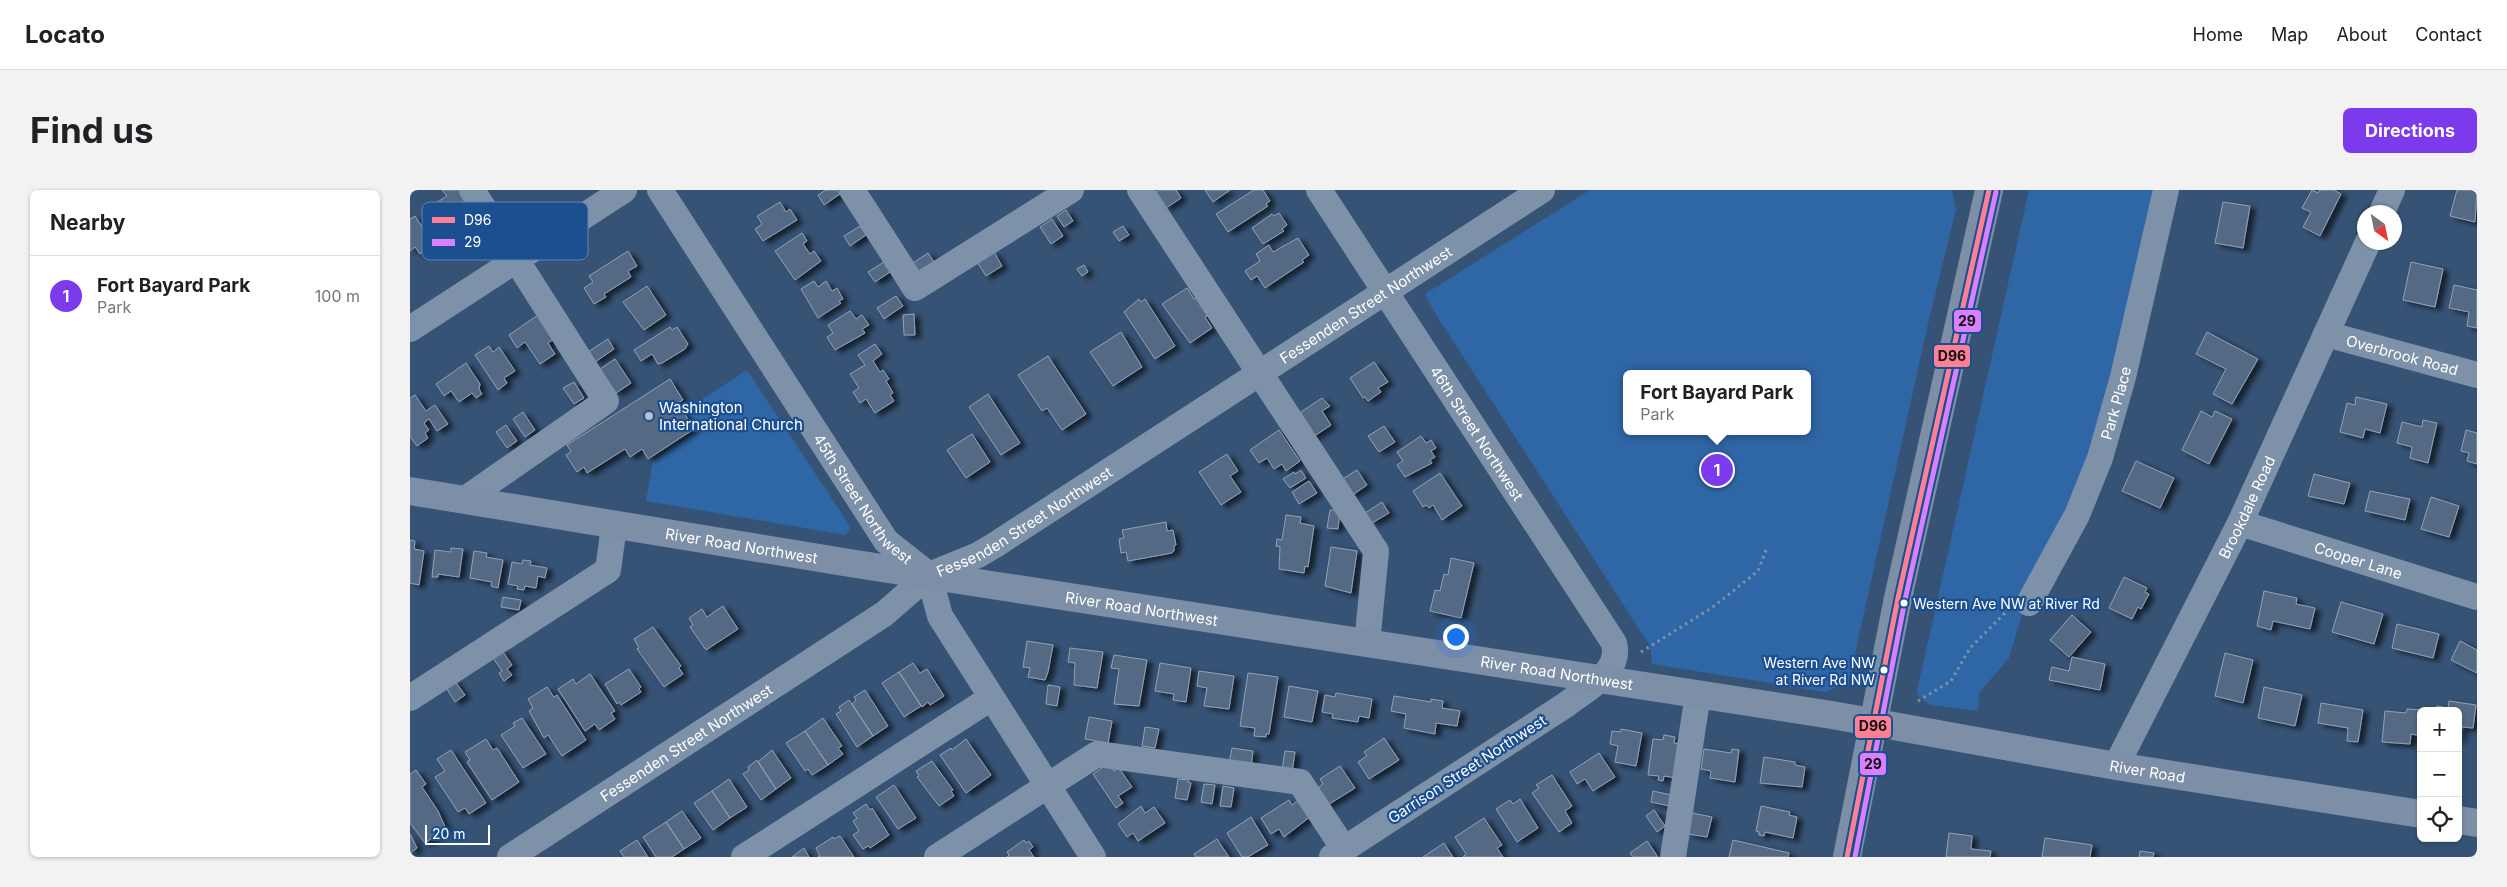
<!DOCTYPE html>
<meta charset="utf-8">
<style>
body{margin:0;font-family:Inter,sans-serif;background:#f2f2f2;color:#202124}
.controls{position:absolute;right:15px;bottom:15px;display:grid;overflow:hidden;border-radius:8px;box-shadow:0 1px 4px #0004}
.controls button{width:45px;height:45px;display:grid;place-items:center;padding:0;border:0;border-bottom:1px solid #e0e0e0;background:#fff;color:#202124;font:25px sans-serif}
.compass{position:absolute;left:1947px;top:15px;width:45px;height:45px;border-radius:50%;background:#fff;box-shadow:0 1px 4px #0004;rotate:147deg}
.scale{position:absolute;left:15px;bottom:12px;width:65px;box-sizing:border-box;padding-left:5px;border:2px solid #fff;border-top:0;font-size:14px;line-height:18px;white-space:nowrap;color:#fff;-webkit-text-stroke:4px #1b4f8f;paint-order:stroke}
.you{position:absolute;left:1045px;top:446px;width:18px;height:18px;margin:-12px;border:4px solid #fff;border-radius:50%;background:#1a73e8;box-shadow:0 0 0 8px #1a73e833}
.badge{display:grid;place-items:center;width:32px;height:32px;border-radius:50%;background:#7c3aed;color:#fff;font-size:16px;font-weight:700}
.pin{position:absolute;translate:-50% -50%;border:2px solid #fff;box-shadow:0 1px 5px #0006}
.popup{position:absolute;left:1213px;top:180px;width:188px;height:65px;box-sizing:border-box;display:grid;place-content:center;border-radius:8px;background:#fff;filter:drop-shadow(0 1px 4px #0005);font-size:16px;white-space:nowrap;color:#757577}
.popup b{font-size:19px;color:#202124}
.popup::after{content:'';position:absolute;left:50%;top:100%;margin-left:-10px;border:10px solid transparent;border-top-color:#fff}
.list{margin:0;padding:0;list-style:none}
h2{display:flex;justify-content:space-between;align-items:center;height:65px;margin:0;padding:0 20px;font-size:21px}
h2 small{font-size:16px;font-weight:400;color:#757577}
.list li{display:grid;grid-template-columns:32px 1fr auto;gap:15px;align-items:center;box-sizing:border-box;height:80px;padding:0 20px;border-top:1px solid #e0e0e0}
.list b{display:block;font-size:19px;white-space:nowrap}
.list p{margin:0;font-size:16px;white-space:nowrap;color:#757577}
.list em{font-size:16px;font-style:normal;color:#757577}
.icon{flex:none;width:28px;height:28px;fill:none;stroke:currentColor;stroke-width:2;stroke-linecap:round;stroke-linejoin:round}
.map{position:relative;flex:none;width:2067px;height:667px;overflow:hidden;border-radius:8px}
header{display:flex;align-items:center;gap:30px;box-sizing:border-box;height:70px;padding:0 25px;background:#fff;border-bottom:1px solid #e0e0e0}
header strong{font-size:24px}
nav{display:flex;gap:28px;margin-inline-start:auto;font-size:18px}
.intro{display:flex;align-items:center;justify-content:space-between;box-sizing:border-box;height:120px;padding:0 30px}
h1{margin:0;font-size:35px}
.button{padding:12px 22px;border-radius:8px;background:#7c3aed;color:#fff;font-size:18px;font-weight:700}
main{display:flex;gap:30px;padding:0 30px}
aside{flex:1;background:#fff;border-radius:8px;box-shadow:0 1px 4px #0004}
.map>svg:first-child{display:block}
.green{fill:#2f66a5;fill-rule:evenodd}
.building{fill:#526984;stroke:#92a2b6;filter:url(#shadow)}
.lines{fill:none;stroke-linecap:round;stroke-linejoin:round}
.path{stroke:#7d92a8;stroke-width:3;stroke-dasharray:2.5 4;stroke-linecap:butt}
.minor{stroke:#7d92a8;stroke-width:26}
.major{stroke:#7d8ea7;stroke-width:28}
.bus-1-casing{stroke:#1b4f8f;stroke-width:9}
.bus-2-casing{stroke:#1b4f8f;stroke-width:9}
.bus-1{stroke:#ff8094;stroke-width:5}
.bus-2{stroke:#d880ff;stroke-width:5}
.poi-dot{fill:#b9c2ce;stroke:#1b4f8f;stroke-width:2}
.bus-dot{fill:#fff;stroke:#1b4f8f;stroke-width:2}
.labels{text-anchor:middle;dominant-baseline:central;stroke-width:4.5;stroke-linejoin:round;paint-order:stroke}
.bus-label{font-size:14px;fill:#fff;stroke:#1b4f8f;text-anchor:start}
.street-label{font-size:15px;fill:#fff;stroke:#1b4f8f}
.poi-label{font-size:15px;fill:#fff;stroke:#1b4f8f;text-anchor:start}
.key{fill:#1b4f8f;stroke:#5f84b1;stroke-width:1}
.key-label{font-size:14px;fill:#fff}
.line-badge{stroke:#1b4f8f;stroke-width:2}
.pale-badge-label{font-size:14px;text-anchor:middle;font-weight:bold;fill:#111}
</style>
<header>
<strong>Locato</strong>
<nav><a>Home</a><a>Map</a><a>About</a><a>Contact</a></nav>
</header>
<div class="intro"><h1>Find us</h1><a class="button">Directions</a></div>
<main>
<aside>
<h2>Nearby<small></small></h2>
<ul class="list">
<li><span class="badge">1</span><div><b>Fort Bayard Park</b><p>Park</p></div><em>100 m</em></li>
</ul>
</aside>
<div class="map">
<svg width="2067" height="667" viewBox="0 0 2067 667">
<defs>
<filter id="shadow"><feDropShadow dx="5.5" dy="3" stdDeviation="2.5" flood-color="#0009"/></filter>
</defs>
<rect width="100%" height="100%" fill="#365274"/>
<path class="green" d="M1180,0H1542L1546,19L1518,134L1438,496L1432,495L1415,502L1242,474L1240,456L1025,123L1015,104ZM1217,184H1397V241H1217Z
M1619,0H1750L1684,254L1623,389L1599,468L1569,503L1568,521L1520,515L1509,507L1507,501Z
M337,180L440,336V340L435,345L236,311L243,270L287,241L274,221Z"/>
<path class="building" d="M32,0H49L64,23L32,44L24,32L34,25L26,13L37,6Z
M416,0H427L430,4L414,15L408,5Z
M750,0H766L771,8L756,18L746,2Z
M795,0H820L803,12Z
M844,0H853L860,11L856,14L858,16L818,42L806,24Z
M1902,0L1908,3L1910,0H1924L1931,4L1910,46L1893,37L1901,22L1892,18Z
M2047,0H2067L2065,32L2040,26Z
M370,12L376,22L380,19L387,30L353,51L345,39L352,34L347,26Z
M1813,12L1840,16L1833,58L1805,53Z
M656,20L663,31L654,37L647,26Z
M869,23L877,35L872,39L874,41L853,54L842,38L862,24L864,26Z
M5,26L20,49L16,51L20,57L10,64L5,57L0,61V29Z
M642,29L653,46L641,54L630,37Z
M450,36L456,45L440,56L434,46Z
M713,36L719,45L709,51L703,42Z
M392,43L397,51L393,54L400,64L404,61L411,71L385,90L365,61Z
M888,48L899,65L892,70L894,72L855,98L847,86L841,90L835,81L850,71L846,64L859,55L863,62Z
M218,61L227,76L218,81L221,87L194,104L196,107L184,114L174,98L183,92L179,86Z
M584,62L592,76L576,86L567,72Z
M518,63L524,72L508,82L503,73Z
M474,72L480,82L465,92L458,82Z
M2001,72L2033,79L2025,117L1993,110Z
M674,75L678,82L672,86L667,79Z
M404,91L408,97L416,91L422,101L427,98L433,109L429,111L431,113L408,128L391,99Z
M2044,95L2067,100V138L2057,136L2059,122L2039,118Z
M237,96L256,125L234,140L213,112Z
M777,98L784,109L790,105L802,123L795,127L802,138L780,153L752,114Z
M486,106L493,116L474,129L467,118Z
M729,109L731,112L735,109L765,156L745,169L714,122Z
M440,121L446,129L452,125L459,135L452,139L455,143L425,160L417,147L423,143L418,135Z
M504,124L505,145H494L493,125Z
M128,125L144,149L138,153L145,164L130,174L115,152L107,158L99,145Z
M260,137L262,140L267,137L278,154L275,159L252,173L248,174L242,164L231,171L224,160Z
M711,142L732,177L703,196L680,162Z
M1797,142L1848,169L1822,214L1803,204L1816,179L1786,164Z
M198,149L204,159L185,172L178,162Z
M465,154L472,164L463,171L470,182L473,180L479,189L476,191L483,203L480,205L484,211L465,223L456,209L450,213L443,202L449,198L440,184L455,175L448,165Z
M79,156L83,162L89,157L105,181L94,188L97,193L88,200L65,165Z
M638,166L676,224L652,240L637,218L632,221L608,185Z
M205,169L221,193L206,203L190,179Z
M964,172L978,192L968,198L971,202L958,211L955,207L953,208L940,188Z
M56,173L70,194L69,199L72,204L66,208L62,203L49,212L41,201L34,206L26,194Z
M260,189L273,210L268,213L284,239L238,269L232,259L220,267L215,259L177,283L174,277L167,282L156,265L161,262L157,255Z
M164,192L174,208L164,214L153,198Z
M578,204L610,253L591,265L559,217Z
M5,205L16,221L25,215L38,234L27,241L19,229L14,233L19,240L15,243L18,248L7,256L0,247V208Z
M1946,207L1977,214L1970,243L1955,239L1953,248L1930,242L1937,213L1945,215Z
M912,208L920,216L912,221L921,235L900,249L885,226Z
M1791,221L1802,227L1805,221L1822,229L1799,274L1772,260Z
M113,222L125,240L115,247L103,229Z
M2013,230L2027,233L2018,273L2000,268L2002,257L1987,253L1992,232L2012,237Z
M96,235L107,251L97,258L86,242Z
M974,236L985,252L969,262L958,246Z
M869,240L890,271L876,281L872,274L864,279L857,268L849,273L840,260Z
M2056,240L2067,243V274L2057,271L2059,263L2051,261Z
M562,244L580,272L556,288L537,260Z
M1011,246L1016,253L1021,250L1026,258L1021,261L1025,267L1020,270L1022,273L995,287L987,275L993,271L987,262Z
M817,264L828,281L820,286L831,302L811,315L789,282Z
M1726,271L1764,288L1750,318L1712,301Z
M891,280L896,288L880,298L873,289L884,282L885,284Z
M947,280L957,295L941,306L931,290Z
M1030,283L1052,316L1032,330L1023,315L1019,318L1016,315L1013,317L1003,301Z
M1904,284L1940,293L1934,314L1898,306Z
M899,291L907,303L889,314L882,302Z
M1960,301L2000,309L1995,330L1955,321Z
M2021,307L2049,316L2039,347L2011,339Z
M972,312L979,323L962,333L955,323Z
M920,320L930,321L928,339L917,338Z
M876,325L891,327L890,333L904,336L898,377L895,376L894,383L869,379L870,357L866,356L867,349L872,350Z
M756,332L757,341L763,340L766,355L764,356V361L762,363L718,371L716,362L711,363L709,349L714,348L712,340Z
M0,350L5,351L4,359L14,361L9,395L0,393Z
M921,357L947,361L941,403L915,396Z
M41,358L53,359L49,387L28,384V387H22L25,360L41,362Z
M64,361L77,363L76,367L93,370L88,398L81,396L82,392L60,388Z
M1041,368L1064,373L1051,428L1020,421L1025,400L1030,401L1034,384L1038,385Z
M113,370L121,371L120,375L137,378L135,388L128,386L126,398L115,396L114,400L107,399L108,396L98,394L102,372L112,374Z
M1714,387L1737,398L1735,402L1739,404L1731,419L1728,417L1722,429L1699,418Z
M1854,401L1887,408L1886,414L1905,418L1900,439L1863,431L1861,440L1847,436Z
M93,407L111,410L109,420L91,417Z
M1931,412L1973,424L1964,454L1922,442Z
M313,416L328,439L296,460L280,437L283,435L279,428L292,419L297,427Z
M1662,425L1681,442L1659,467L1640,450Z
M1987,434L2029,444L2023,468L1982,458Z
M243,437L271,476L269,478L273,484L254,497L227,459L229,458L224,449Z
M617,451L643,455L638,482L635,490L618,487L620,478L613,477Z
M2050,451L2067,460V483L2041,470Z
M660,458L693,462L687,498L664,495L665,473L658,472Z
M91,459L102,475L97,479L102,485L94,491L89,483L92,481L81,465Z
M1815,463L1843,470L1833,513L1805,506Z
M704,465L737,470L729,516L704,514L709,479L701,478Z
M1662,467L1695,474L1690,500L1639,490L1642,477L1659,481Z
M503,473L510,483L517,479L534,506L520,515L518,512L512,517L489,482Z
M750,473L781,478L776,512L763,510L764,504L745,501Z
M219,479L231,497L229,499L231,502L211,515L209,512L207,514L195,494Z
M789,481L824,486L819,519L794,516L797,498L787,496Z
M489,482L511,516L494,527L472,493Z
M838,483L868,487L859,544H856V547L844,546L845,538L830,536Z
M180,484L205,521L201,523L205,529L189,540L185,534L175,541L148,499L163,489L166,494Z
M44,490L55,505L45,512L35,496Z
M638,495L650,497L647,516L636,514Z
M879,496L908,501L902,532L874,527Z
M137,497L144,507L147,505L176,550L152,566L138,545L134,548L119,521L123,518L118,509Z
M1854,497L1892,505L1885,536L1848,528Z
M455,500L478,536L463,546L442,514L446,510L444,507Z
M926,503L962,509L959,528L949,526L948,532L922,528L923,524L912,522L915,505L925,507Z
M984,506L1021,512V509L1033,511L1032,518L1050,521L1047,536L1026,533L1025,544L994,538L996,524L981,521Z
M439,510L463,546L447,557L426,524L431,521L429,517Z
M2039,511L2066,515L2063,538L2052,537L2050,550H2048V521H2026L2027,516L2038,518Z
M1911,513L1953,520L1948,552L1937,551L1938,538L1908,533Z
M1997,519L2014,520L2011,521V546L2001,544L2000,554L1972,552L1975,521L1996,523Z
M679,527L702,531L698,553L675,549Z
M112,528L136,564L113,578L91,545L105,536L103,533Z
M413,528L432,556L428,558L433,564L418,575L395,541Z
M735,537L749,539L745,558L732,556Z
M1211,539L1232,543L1226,576L1205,572L1208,556L1200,554L1202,541L1210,542Z
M395,541L418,575L402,585L398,579L395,581L376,553Z
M1254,545L1265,547L1264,553L1272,554L1267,588L1254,586L1253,591L1248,590L1249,586L1238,585L1243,549L1253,550Z
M974,548L989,570L959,589L948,572L957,566L954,562Z
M76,549L83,560L87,558L109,592L82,610L57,572L60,570L55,562Z
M556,549L581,585L556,603L530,565L541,558L542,560Z
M822,558L843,561L841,577L819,573Z
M1294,559L1321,563L1322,559L1329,560L1325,592L1300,588L1301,581L1291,579Z
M41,560L76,613L59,624L55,618L48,622L25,587L35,581L27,569Z
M362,560L381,588L366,599L348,572Z
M875,561L885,562L882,582L872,580Z
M1189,563L1205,587L1183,601L1175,589L1167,594L1160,582Z
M1354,567L1385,572V575L1395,577L1392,597L1350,593Z
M347,570L366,599L351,610L333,584L339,580L338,577Z
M522,571L543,600L541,601L544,606L529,616L507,587L509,586L506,581Z
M699,573L704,581L709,578L722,597L708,606L713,613L706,618L683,584Z
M930,576L945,598L916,616L905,600L913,594L910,589Z
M6,580L16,594L12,597L28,621L36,639L15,653L0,633V584Z
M1142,585L1162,616L1155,621L1162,633L1149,642L1122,603L1129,598L1126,595Z
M319,589L337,617L320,628L302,601Z
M768,589L779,590L778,592L781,593L777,610L765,608Z
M794,594L805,595L802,614L791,612Z
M484,595L506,628L488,639L466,607Z
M813,596L824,598L821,617L810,616Z
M302,601L320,628L303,640L284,613Z
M1243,601L1261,605L1259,616L1241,612Z
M890,609L901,626L874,647L869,639L861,644L851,628L879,610L882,615Z
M1110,609L1128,638L1107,652L1086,619L1100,610L1103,614Z
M456,614L460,620L462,618L479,645L460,658L458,656L453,659L443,645L449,641L443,631L447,628L443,623Z
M731,616L735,623L744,617L755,633L728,651L723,643L717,647L708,634Z
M1351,616L1380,622L1379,625L1387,627L1383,648L1355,642L1354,646L1349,645V642L1346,641Z
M1244,620L1255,636L1247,642L1236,626Z
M272,621L291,648L274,659L256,632Z
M1282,623L1302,627L1297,647L1278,644Z
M841,627L858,655L838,667H832L817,643Z
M1074,628L1092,655L1087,658L1093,667H1053L1056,664L1045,647Z
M256,632L274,659L262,667H246L233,647Z
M1539,643L1562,646L1561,659L1581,661L1580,667H1536Z
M0,644L7,658L0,663Z
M430,646L444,667H408L410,666L406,658L423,647L424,649Z
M1635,648L1682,655L1680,667H1632Z
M807,649L819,667H786L784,664Z
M227,650L238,667H214L210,661Z
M614,650L616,653L619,651L623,657L619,660L624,667H597L599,665L597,662Z
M1323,650L1379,663L1378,667H1319Z
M1237,651L1248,667H1223L1220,663Z
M1034,653L1043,667H1013Z
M394,658L399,667H382Z
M1730,661L1744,663L1743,667H1729Z"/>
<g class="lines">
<path class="path" d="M1231,462L1303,417L1348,381L1356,360
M1508,511L1541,491L1560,458L1597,421"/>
<g class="minor">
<path id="s1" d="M250,0L476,351L519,385L530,426L683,667"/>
<path d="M442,0L505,98L661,0"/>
<path d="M730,0L966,361L957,454"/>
<path id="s2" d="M909,0L1204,453C1212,482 1176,499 1157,514L922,667"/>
<path d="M1972,22L1982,0"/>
<path d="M0,139L214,0"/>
<path id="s3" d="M1916,144L2067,185"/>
<path d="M54,310L196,211L62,0"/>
<path id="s4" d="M1830,333L2067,407"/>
<path id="s5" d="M1619,413L1667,325L1690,268L1713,187L1756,0"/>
<path d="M0,508L198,380L204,336"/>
<path id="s6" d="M1706,576L1830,333L1958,52"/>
<path id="s7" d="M100,667L474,424L519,385L568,365L585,355L1132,0"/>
<path d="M334,667L581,508"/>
<path d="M527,667L687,564L890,592L934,659"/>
<path d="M1263,667L1288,504"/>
</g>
<g class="major">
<path id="s8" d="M0,301L446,374L1422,525L1706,576L2011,624"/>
<path d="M2048,630L2067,633"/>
<path d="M1437,667L1488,408L1579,0"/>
</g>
<defs>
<path id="bus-1" d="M1437,667L1488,408L1579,0"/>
<path id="bus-2" d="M1445,667L1495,410L1586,2"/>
</defs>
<use href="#bus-1" class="bus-1-casing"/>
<use href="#bus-2" class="bus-2-casing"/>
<use href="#bus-1" class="bus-1"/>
<use href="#bus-2" class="bus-2"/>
</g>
<circle class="poi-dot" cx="239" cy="226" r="5"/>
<g class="bus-dot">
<circle cx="1494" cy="413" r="4.5"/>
<circle cx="1474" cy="480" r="4.5"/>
</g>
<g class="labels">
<g class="bus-label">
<text x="1503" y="413">Western Ave NW at River Rd</text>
<text x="1465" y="472" text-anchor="end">Western Ave NW<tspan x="1465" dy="17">at River Rd NW</tspan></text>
</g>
<g class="street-label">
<text stroke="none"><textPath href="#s7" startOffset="1020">Fessenden Street Northwest</textPath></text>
<text stroke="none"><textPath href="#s3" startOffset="79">Overbrook Road</textPath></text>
<text stroke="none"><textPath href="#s5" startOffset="219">Park Place</textPath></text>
<text stroke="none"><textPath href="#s2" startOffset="290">46th Street Northwest</textPath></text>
<text stroke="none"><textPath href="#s1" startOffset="370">45th Street Northwest</textPath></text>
<text stroke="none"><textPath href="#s6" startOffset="290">Brookdale Road</textPath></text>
<text stroke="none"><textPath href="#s7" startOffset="615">Fessenden Street Northwest</textPath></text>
<text stroke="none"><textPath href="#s8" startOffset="336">River Road Northwest</textPath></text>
<text stroke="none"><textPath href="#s4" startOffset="124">Cooper Lane</textPath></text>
<text stroke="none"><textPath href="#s8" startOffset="741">River Road Northwest</textPath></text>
<text stroke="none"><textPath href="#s8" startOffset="1161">River Road Northwest</textPath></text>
<text stroke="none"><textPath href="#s7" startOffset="210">Fessenden Street Northwest</textPath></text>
<text transform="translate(1057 579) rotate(-33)">Garrison Street Northwest</text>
<text stroke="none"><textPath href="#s8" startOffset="1760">River Road</textPath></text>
</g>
<g class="poi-label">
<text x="249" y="217">Washington<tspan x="249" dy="17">International Church</tspan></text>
</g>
</g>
<rect x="12" y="12" width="166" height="58" rx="8" class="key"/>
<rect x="22" y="27" width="23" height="6" fill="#ff8094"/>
<rect x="22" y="49" width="23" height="7" fill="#d880ff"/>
<g class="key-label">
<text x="54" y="35">D96</text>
<text x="54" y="57">29</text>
</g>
<g class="line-badge">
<rect x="1543" y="119" width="29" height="24" rx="5" fill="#d880ff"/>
<rect x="1523" y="154" width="38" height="24" rx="5" fill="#ff8094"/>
<rect x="1444" y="525" width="38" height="24" rx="5" fill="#ff8094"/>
<rect x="1449" y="562" width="28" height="24" rx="5" fill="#d880ff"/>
</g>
<g class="pale-badge-label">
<text x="1557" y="136">29</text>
<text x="1542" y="171">D96</text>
<text x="1463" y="541">D96</text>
<text x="1463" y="579">29</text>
</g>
</svg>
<div class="controls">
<button>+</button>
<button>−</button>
<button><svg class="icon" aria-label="locate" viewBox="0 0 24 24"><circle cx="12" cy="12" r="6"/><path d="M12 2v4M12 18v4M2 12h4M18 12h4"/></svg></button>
</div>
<svg class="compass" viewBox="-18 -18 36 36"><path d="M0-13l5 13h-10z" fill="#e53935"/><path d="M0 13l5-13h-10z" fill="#757577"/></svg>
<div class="scale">20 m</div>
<div class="you"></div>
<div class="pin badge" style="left:1307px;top:280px">1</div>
<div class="popup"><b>Fort Bayard Park</b>Park</div>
</div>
</main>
